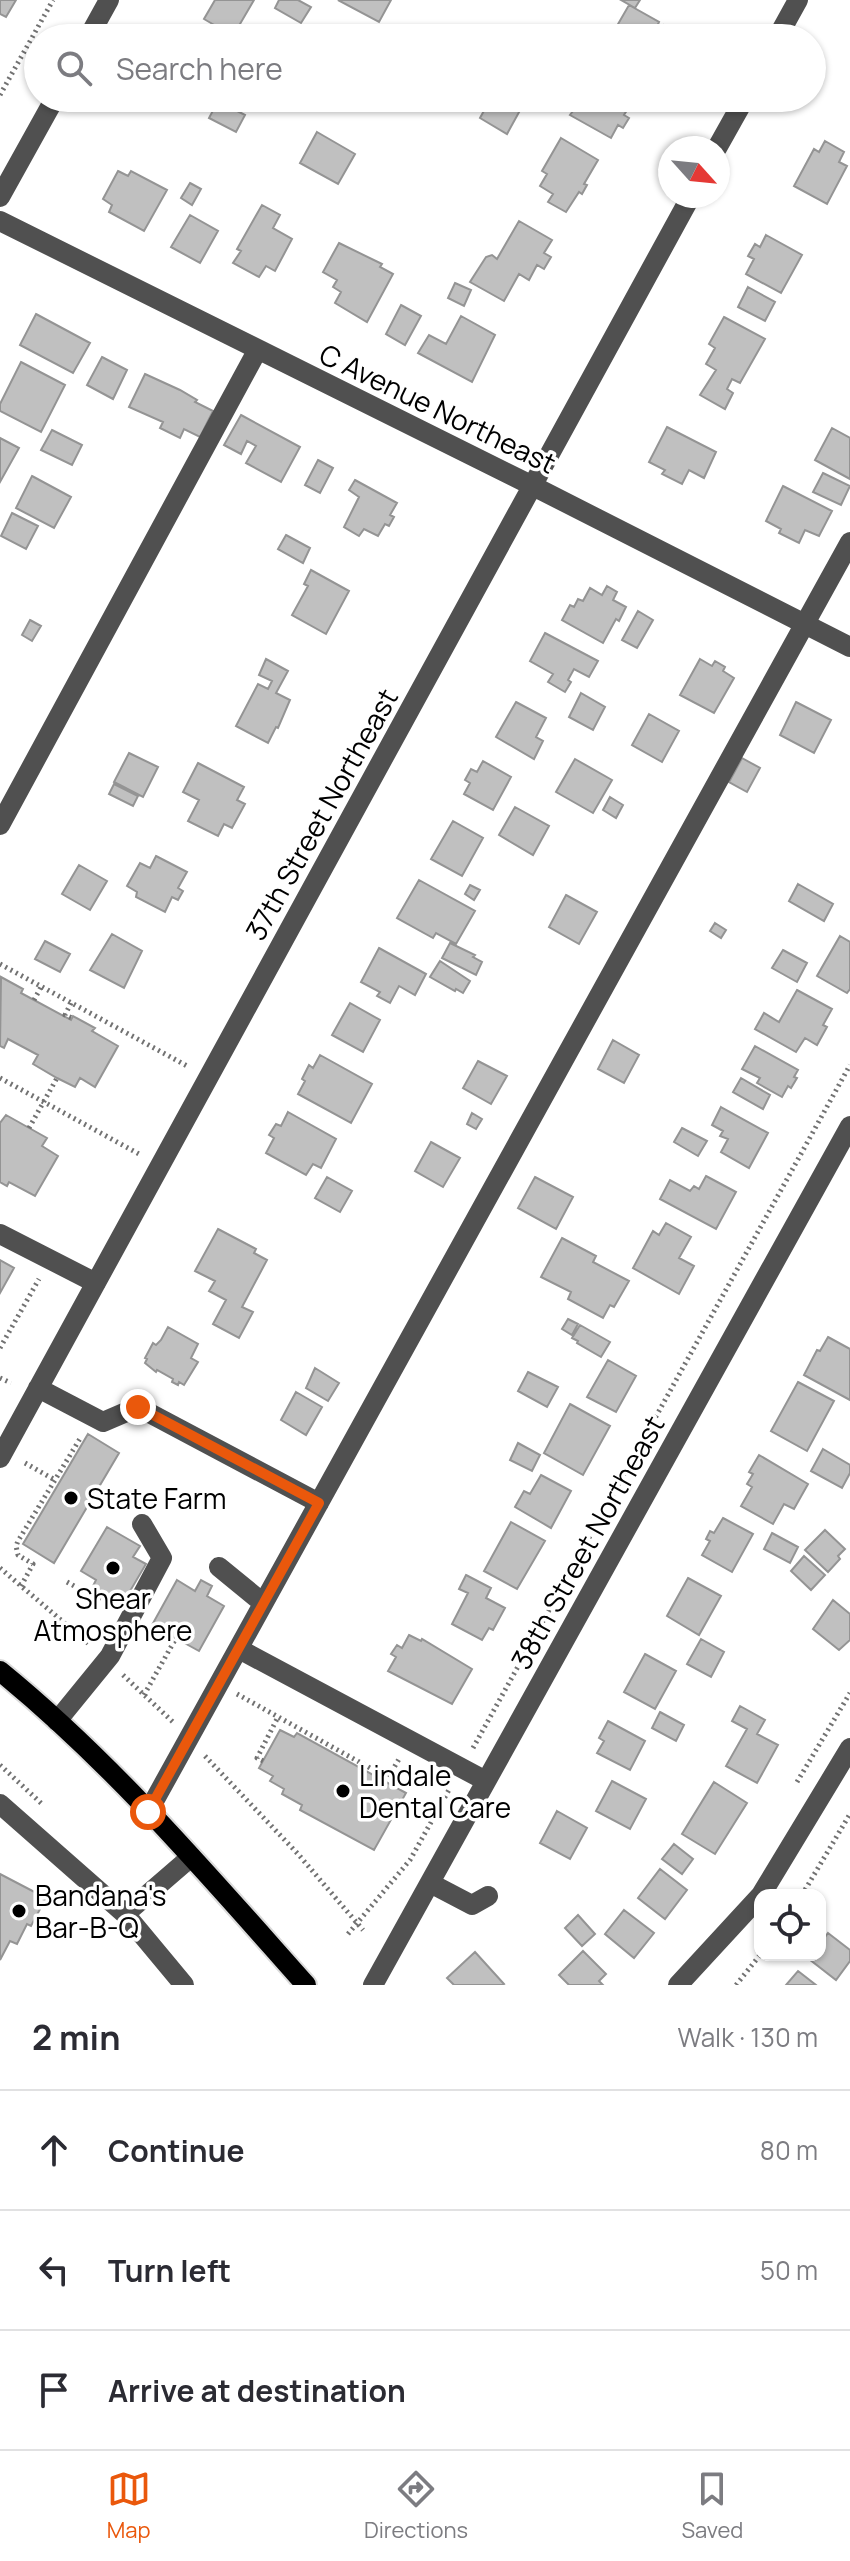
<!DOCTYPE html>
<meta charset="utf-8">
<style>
body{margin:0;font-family:Manrope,sans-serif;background:#f7f7f7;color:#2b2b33}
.controls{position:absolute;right:24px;bottom:24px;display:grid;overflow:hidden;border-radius:16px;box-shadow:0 2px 6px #0004}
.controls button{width:72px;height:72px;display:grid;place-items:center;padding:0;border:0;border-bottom:2px solid #e1e1e2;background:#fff;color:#2b2b33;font:40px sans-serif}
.compass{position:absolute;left:658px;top:136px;width:72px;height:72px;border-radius:50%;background:#fff;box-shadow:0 2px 6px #0004;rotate:117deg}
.stop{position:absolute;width:24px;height:24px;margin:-18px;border:6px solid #ea580c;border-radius:50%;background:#fff}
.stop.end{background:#ea580c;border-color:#fff;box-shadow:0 2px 8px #0008}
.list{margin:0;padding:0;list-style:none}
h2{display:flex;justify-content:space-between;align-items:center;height:104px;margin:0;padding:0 32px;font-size:34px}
h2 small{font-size:26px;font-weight:400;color:#7c7c81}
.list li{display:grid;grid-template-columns:52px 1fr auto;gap:24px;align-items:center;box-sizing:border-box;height:120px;padding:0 32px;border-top:2px solid #e1e1e2}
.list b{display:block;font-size:30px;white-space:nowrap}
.list em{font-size:26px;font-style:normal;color:#7c7c81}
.icon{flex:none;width:44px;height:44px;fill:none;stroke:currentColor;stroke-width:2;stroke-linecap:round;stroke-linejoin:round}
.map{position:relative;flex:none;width:850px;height:1985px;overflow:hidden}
.search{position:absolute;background:#fff;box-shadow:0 2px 6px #0004;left:24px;right:24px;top:24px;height:88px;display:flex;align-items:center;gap:20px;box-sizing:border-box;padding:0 28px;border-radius:44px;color:#7c7c81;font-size:30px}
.sheet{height:464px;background:#fff}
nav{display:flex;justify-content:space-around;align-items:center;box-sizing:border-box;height:112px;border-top:2px solid #e1e1e2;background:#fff;font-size:22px;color:#7c7c81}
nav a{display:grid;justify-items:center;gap:4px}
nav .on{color:#ea580c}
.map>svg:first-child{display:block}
.building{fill:#c0c0c0;stroke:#949494;stroke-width:2}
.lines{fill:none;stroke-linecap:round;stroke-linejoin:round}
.major-casing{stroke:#dbdbdb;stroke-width:24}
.path{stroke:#727272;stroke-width:5;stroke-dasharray:2 4;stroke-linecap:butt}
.minor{stroke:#505050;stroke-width:20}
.major{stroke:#000;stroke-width:20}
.route{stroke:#ea580c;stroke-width:10}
.poi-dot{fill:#000;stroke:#fff;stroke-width:3}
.labels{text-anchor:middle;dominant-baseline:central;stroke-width:7;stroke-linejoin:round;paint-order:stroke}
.street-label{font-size:28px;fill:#000;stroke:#fff}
.poi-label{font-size:28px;fill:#000;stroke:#fff;text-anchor:start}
</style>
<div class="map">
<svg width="850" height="1985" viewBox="0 0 850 1985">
<rect width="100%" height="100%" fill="#fff"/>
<path class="building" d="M0,0H16L6,17L0,14Z
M215,0H254L233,36L204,19Z
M279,0H298L311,7L301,23L275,8Z
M338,0H391L379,22Z
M621,0H640L635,8Z
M629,5L659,22L658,24L663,27L664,25L675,31L671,38H610Z
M491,98H510L523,105L507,134L480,118Z
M583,98H625L632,102L624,115L629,118L623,128L618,125L611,138L570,115Z
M218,101L245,115L236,132L209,118Z
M317,132L355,154L338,184L300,163Z
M561,138L598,160L584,184L587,185L582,194L579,192L566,212L548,202L553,194L540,186L547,174L542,171Z
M825,141L844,152L839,162L847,166L827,204L794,186L814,149L819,152Z
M118,171L128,176L131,171L167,190L144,231L109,212L112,205L103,199Z
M190,183L201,189L192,205L181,198Z
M262,205L280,215L273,228L292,239L275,271L266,266L259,277L233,263L241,251L237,249Z
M190,215L218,231L200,263L171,247Z
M519,221L552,240L544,253L551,257L544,269L537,265L529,280L519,274L504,301L470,282L486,257L492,255L497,259Z
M766,235L802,255L781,293L746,274L754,259L748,256L755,244L760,247Z
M339,243L382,264L380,267L393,274L367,322L335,303L341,292L333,287L337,280L323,272Z
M455,283L471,290L464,306L448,298Z
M748,287L775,302L765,321L738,307Z
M401,305L421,316L405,345L386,334Z
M36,314L90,343L73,373L20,345Z
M461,316L495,335L472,382L418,353L429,335L446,344Z
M724,317L765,339L740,383L732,379L727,389L733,393L725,409L700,395L716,370L706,364L715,348L709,344Z
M102,357L127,370L113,399L87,385Z
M21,362L65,385L41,432L0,411V404Z
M145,374L180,390L197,400L195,402L213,411L200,437L184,429L180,438L160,428L163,422L129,407Z
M241,415L300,447L281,482L246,463L256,446L247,441L241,454L224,445Z
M667,427L716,452L704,478L689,470L682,484L662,474L665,470L649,462Z
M832,428L850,438V479L815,460Z
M52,430L82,445L72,465L41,450Z
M0,438L19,448L0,482Z
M318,460L333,468L320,493L305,485Z
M823,473L850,486L841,505L813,492Z
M32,476L71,497L54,528L16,508Z
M355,480L397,503L390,515L394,517L389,526L385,524L378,536L364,529L359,536L344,527L359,497L349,490Z
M783,486L832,511L819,536L805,530L799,543L779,533L781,529L766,521Z
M12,513L38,526L26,549L1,536Z
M286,535L310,548L303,563L278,549Z
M311,570L349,591L326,634L292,615L308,586L304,584Z
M607,586L617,592L613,600L626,607L619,621L616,619L603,643L562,620L570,605L574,607L578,599L583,601L590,588L602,595Z
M638,611L653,620L637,648L622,640Z
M30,620L41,626L32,641L22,635Z
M545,633L598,661L589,677L574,669L568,680L571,682L565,692L548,682L553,674L530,661Z
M266,659L288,671L276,693L290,700L278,728L276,727L268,743L236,726L258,684L268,689L272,681L259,675Z
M700,659L712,666L715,661L725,667L723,671L734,678L714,713L680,695Z
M581,693L605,707L593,730L569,717Z
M516,702L546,718L536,737L543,741L534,759L496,737Z
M796,702L831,720L814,753L780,735Z
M649,714L679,731L662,762L632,745Z
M129,753L158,767L143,797L114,782Z
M742,758L760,768L747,792L729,782Z
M575,759L612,780L593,813L556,792Z
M483,761L511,777L493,810L464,794L470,783L465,780L471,769L477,772Z
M198,763L244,787L237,800L245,804L232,828L224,824L218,836L188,821L199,800L183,792Z
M114,784L138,796L133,806L109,794Z
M610,797L623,805L616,818L603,810Z
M515,807L549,826L533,855L499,835Z
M453,821L483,838L462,876L431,859Z
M156,856L187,872L178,888L183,891L178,900L172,897L165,912L136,897L137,892L127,886L140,863L150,868Z
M79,865L107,881L90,910L62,894Z
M419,880L475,911L456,944L436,933L433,938L397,918Z
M798,884L833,904L824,921L789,901Z
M470,885L480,890L474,900L465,894Z
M566,895L597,912L579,944L549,927Z
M715,923L726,930L721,938L710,931Z
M112,934L142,951L124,988L90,970Z
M840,936L850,942V989L847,993L817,976Z
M45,941L70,954L60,972L35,959Z
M450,943L475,955L473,957L482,962L476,975L442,958Z
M379,948L426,974L415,995L399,986L390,1003L377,996L380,992L361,982Z
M783,950L807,963L797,982L772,968Z
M440,961L470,981L463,993L456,989L455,991L430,977Z
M1,977L23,989L21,993L71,1020L73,1016L95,1028L92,1031L118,1046L95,1087L80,1078L75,1087L57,1078L33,1064L38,1055L8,1039L4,1048L0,1046Z
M797,990L832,1009L823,1025L827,1027L817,1045L805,1038L796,1052L755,1029L764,1013L779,1022Z
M350,1003L380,1020L363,1052L332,1035Z
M613,1040L639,1055L624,1083L598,1069Z
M755,1046L798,1070L794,1077L797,1078L791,1088L788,1086L782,1097L757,1083L760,1078L742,1069Z
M320,1055L372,1084L351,1123L298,1094L305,1081L302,1079L309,1065L313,1068Z
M478,1061L507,1076L491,1104L463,1088Z
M741,1078L770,1095L763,1109L733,1092Z
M721,1107L768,1133L749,1168L721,1152L728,1139L720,1136L723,1131L712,1125Z
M288,1112L336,1139L321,1168L313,1164L306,1175L266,1153L274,1138L269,1135L276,1124L281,1126Z
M472,1113L482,1119L476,1129L467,1124Z
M6,1115L47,1138L42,1146L58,1156L35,1196L9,1182L7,1186L0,1182V1123Z
M682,1128L707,1141L698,1156L674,1142Z
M431,1142L460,1158L443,1187L415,1171Z
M706,1176L736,1192L716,1229L660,1199L670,1180L690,1191L694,1186L699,1189Z
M327,1177L352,1191L340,1212L315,1198Z
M535,1177L573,1197L556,1229L518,1208Z
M666,1223L691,1237L679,1258L694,1266L679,1294L633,1268L653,1231L659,1235Z
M218,1229L256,1249L254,1253L267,1260L242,1307L253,1312L239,1338L213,1324L226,1300L209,1291L215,1281L195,1271Z
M562,1238L596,1256L593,1262L629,1281L614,1307L610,1305L603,1318L568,1299L571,1292L541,1277Z
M0,1260L14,1268L0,1293Z
M568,1319L578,1324L572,1335L562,1329Z
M580,1325L610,1342L601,1357L577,1343L578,1341L572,1338Z
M168,1327L198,1344L191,1358L198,1362L184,1385L179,1382L178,1385L172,1382L173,1379L157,1370L156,1372L145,1363L147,1359L145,1358L153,1343L156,1345L161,1340Z
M828,1337L850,1349V1400L804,1375L817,1350L820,1351Z
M608,1360L636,1376L616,1412L587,1397Z
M315,1368L339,1383L328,1401L306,1388Z
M528,1372L558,1387L547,1407L518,1391Z
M798,1382L834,1401L807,1451L771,1431Z
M296,1392L322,1407L306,1435L281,1420Z
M570,1404L610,1426L583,1475L544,1453Z
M88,1434L119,1453L54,1563L23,1544Z
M518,1443L540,1455L532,1471L510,1460Z
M823,1449L850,1465V1473L842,1488L811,1471Z
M759,1455L808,1484L794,1509L784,1504L773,1524L741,1506L752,1487L747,1484L753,1474L749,1472Z
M541,1475L571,1491L551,1528L515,1507L524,1491L530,1494Z
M723,1518L753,1534L732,1572L702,1555L710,1541L706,1539L710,1531L714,1533Z
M511,1522L545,1541L517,1589L484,1571Z
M107,1527L140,1546L133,1557L146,1564L123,1603L93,1586L96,1580L81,1571Z
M825,1530L845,1549L838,1556L840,1559L828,1572L805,1550Z
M772,1533L798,1547L790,1563L764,1549Z
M804,1556L825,1575L811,1590L791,1571Z
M466,1575L491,1588L486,1598L505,1608L493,1630L489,1628L482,1640L452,1624L468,1593L459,1589Z
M688,1578L721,1596L699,1635L667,1616Z
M177,1580L195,1591L201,1580L212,1586L207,1596L224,1606L199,1651L152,1625Z
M833,1600L850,1614V1640L839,1650L813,1629Z
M409,1635L421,1641L422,1639L472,1669L452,1704L388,1671L396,1657L391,1654L397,1645L402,1648Z
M701,1639L724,1652L711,1677L687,1664Z
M645,1654L676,1671L655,1709L624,1692Z
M740,1706L765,1720L757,1734L778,1745L757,1783L726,1766L747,1729L732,1721Z
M660,1712L684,1725L676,1741L652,1728Z
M608,1721L645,1741L630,1770L597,1753L604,1741L599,1738Z
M280,1730L294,1737L297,1733L406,1793L374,1850L300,1810L302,1805L282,1794L284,1789L270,1781L273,1776L259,1768Z
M612,1781L646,1799L630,1829L596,1811Z
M714,1782L747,1803L715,1854L682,1834Z
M557,1811L587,1828L570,1859L540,1843Z
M674,1844L693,1859L682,1874L662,1859Z
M660,1869L687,1890L665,1919L638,1898Z
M0,1874L46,1898L31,1926L27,1924L17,1944L10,1941L0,1960Z
M624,1910L654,1933L634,1958L605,1934Z
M578,1915L595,1934L582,1946L565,1928Z
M828,1933L850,1950V1961L836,1980L809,1959L812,1955H820V1944Z
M583,1951L606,1974L599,1981L603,1985H569L559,1975Z
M475,1952L504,1984L502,1985H454L447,1978Z
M798,1971L816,1985H786Z"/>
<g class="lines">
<defs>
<path id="major" d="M0,1671C113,1763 209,1876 306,1985"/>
</defs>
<use href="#major" class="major-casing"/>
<path class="path" d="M0,95L53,0
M0,964L189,1067
M34,1000L41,987
M71,1003L65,1015L72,1018
M0,1078L139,1154
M29,1128L57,1078
M0,1348L39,1279
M0,1378L11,1383
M25,1463L55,1480
M0,1568L89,1644
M67,1582L112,1607
M21,1586L33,1564L18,1555L16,1546L18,1541L81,1437
M94,1596L98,1589
M123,1675L174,1723
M237,1694L388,1778L399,1759
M144,1695L176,1638
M473,1748L850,1065
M205,1756L298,1854L363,1930
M263,1761L257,1758L278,1717
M0,1765L42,1804
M797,1782L850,1693
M802,1895L850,1814
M348,1934L410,1860L450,1788
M736,1985L760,1955"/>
<path class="minor" d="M88,38L109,0
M777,38L798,0
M717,148L745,98
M0,197L55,98
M0,221L533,486L850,647
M0,825L257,351
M0,1234L96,1283
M38,1388L103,1422L138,1407L319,1503
M0,1458L691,196
M219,1567L263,1603
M239,1649L486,1781
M57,1721L110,1656L162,1558L142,1524
M0,1804L125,1914L184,1985
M148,1812L850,542
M430,1883L472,1905L488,1896
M761,1895L850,1748
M125,1914L191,1857
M373,1985L850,1126
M678,1985L760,1896"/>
<use href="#major" class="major"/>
</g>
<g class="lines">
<path class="route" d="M138,1407L319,1503L148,1812"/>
</g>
<g class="poi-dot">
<circle cx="71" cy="1498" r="8"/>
<circle cx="113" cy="1568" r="8"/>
<circle cx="343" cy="1791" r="8"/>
<circle cx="19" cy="1911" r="8"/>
</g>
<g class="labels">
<g class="street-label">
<text transform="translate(438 408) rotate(26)">C Avenue Northeast</text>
<text transform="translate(321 814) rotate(-61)">37th Street Northeast</text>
<text transform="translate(587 1542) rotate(-61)">38th Street Northeast</text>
</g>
<g class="poi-label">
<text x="87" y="1498">State Farm</text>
<text x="113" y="1598" text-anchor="middle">Shear<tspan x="113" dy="32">Atmosphere</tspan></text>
<text x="359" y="1775">Lindale<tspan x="359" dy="32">Dental Care</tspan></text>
<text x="35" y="1895">Bandana's<tspan x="35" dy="32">Bar-B-Q</tspan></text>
</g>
</g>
</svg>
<div class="controls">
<button><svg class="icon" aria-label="locate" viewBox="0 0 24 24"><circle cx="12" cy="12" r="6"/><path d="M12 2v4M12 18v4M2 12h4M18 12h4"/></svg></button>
</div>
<svg class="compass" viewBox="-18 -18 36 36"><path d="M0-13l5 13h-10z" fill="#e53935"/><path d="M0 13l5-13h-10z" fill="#7c7c81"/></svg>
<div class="stop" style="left:148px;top:1812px"></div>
<div class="stop end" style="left:138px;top:1407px"></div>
<div class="search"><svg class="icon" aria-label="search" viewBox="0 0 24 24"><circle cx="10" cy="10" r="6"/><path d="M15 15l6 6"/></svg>Search here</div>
</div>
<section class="sheet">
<h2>2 min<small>Walk · 130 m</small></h2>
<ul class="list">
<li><svg class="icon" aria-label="ahead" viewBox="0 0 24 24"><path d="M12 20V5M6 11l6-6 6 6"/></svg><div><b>Continue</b></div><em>80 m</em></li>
<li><svg class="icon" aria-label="left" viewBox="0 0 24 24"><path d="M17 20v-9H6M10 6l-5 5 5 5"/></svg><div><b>Turn left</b></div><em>50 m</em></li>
<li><svg class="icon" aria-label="arrive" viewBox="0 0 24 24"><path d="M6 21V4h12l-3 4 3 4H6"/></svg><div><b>Arrive at destination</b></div></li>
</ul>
</section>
<nav>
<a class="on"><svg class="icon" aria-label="map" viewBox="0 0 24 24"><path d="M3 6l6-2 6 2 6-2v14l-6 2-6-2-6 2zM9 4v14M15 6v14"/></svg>Map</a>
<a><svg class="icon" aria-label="directions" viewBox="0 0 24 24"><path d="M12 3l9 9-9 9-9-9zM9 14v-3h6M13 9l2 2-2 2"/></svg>Directions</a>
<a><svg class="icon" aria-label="saved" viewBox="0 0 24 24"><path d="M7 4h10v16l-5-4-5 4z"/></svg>Saved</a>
</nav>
